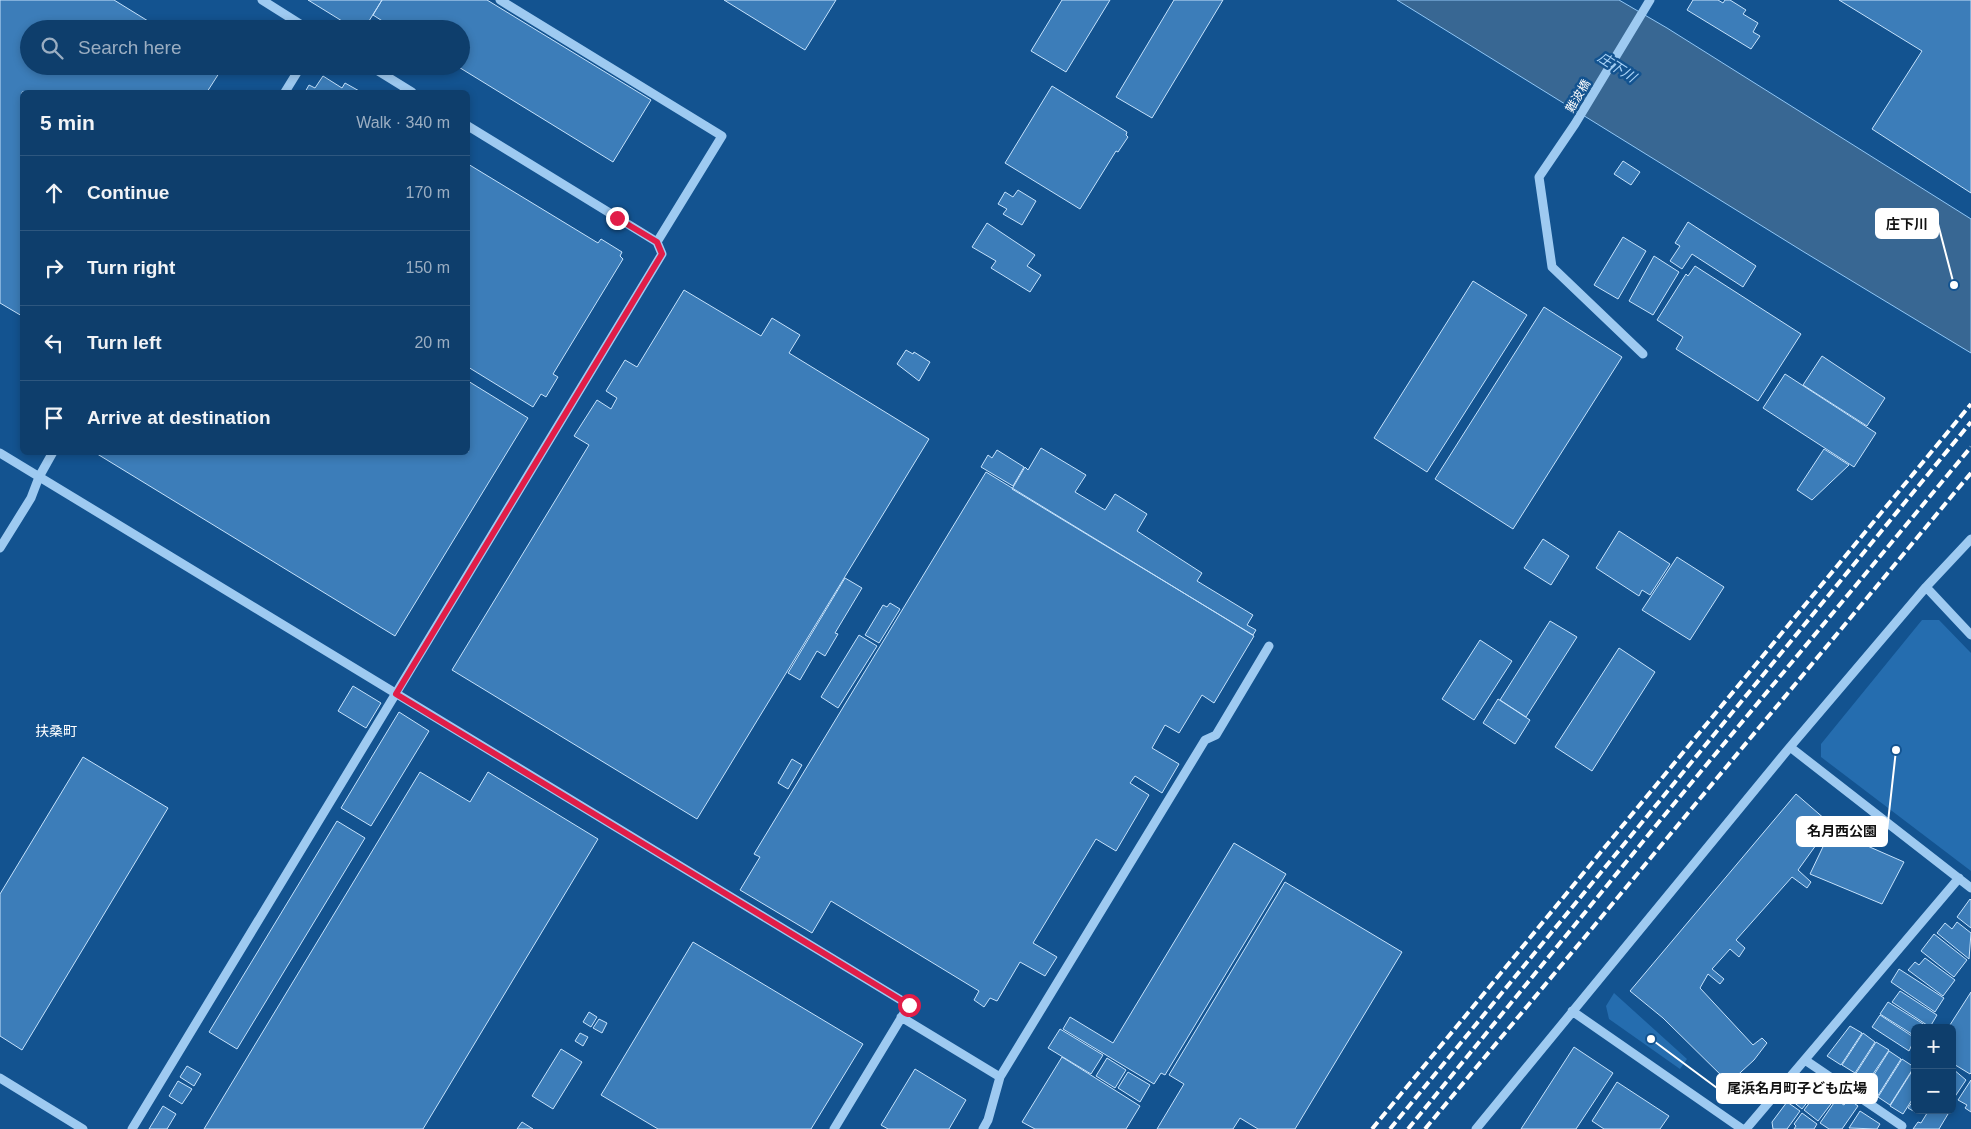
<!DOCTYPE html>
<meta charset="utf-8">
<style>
body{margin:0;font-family:Helvetica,"Noto Sans JP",sans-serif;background:#174572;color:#f1f3f6}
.controls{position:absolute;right:15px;bottom:15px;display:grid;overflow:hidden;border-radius:8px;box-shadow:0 2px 8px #0003}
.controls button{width:45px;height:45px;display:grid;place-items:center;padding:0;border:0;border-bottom:1px solid #2e577f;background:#0e3e6c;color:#f1f3f6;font:25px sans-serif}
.stop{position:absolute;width:15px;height:15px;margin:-11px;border:4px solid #e11d48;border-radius:50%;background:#fff}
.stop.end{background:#e11d48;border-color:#fff;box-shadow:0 1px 5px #0008}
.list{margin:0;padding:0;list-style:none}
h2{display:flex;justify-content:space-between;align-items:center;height:65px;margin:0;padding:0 20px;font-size:21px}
h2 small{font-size:16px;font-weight:400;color:#9baec2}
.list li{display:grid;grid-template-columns:32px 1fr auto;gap:15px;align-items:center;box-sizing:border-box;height:75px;padding:0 20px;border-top:1px solid #2e577f}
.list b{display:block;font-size:19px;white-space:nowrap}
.list em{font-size:16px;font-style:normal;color:#9baec2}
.icon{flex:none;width:28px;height:28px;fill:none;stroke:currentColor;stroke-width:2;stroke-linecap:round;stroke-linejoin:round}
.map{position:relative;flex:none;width:1971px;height:1129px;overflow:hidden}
.search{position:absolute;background:#0e3e6c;box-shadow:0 2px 8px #0003;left:20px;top:20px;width:450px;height:55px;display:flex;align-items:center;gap:12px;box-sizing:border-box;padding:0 18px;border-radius:28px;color:#9baec2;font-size:19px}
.panel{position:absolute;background:#0e3e6c;box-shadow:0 2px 8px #0003;left:20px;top:90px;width:450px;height:365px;border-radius:8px}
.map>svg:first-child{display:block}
.green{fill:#256daf}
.water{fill:#386793;stroke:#90c6f5}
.building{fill:#3c7db9;stroke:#c5e2fc}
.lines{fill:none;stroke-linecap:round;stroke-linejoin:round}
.minor{stroke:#9ecaf1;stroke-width:9}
.rail{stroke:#fff;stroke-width:4;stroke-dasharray:9 4;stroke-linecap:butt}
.route{stroke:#e11d48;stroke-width:6}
.labels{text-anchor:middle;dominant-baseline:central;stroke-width:5;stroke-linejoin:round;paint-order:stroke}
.street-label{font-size:12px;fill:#fff;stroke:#135390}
.water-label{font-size:14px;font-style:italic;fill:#aad4f9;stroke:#135390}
.neighbourhood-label{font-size:14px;fill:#fff;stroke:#135390}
.leader{fill:none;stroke:#fff;stroke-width:2}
.callout-dot{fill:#fff;stroke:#135390;stroke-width:2}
.callout{fill:#fff;stroke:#fff;stroke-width:2}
.callout-label{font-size:14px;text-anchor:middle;font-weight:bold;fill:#111}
</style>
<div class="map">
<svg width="1971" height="1129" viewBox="0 0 1971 1129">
<rect width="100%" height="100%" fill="#135390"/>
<path class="green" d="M1922,620H1939L1971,653V871L1821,757V744Z
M1614,993L1687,1059L1680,1069L1609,1019L1606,1006Z"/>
<path class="water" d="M1397,0H1619L1667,28L1971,219V353L1804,252Z"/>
<path class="building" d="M0,0H114L161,29H29V66L223,67L207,92H22V316L0,303Z
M308,0H382L364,29H355Z
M382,0H487L651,100L613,162L457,66H461V29H395L373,15Z
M724,0H836L805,50Z
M1062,0H1110L1066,72L1031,51Z
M1174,0H1223L1152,118L1116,97Z
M1693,0H1718L1723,3L1725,0H1730L1746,10L1743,14L1758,23L1753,32L1760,36L1751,49L1687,10Z
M1839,0H1971V193L1872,129L1922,51Z
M323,76L342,88L345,83L361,92H305L309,85L315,88Z
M1052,86L1127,132L1126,135L1128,137L1118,152L1116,151L1080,209L1005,163Z
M1623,161L1640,172L1631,185L1614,174Z
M468,164L598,243L601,239L622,252L620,256L623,259L553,374L558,377L546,397L541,394L533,407L468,367Z
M1018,190L1036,201L1022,225L1003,214L1007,209L998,204L1005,192L1013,197Z
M1688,222L1756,266L1743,287L1692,254L1682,269L1670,261L1680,246L1675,243Z
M987,223L1035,255L1027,266L1041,275L1030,292L991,268L996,261L972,247Z
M1623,237L1646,251L1618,299L1594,285Z
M1654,256L1679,272L1653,315L1629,301Z
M1695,266L1801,334L1758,401L1676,349L1683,337L1657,320L1686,274L1688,276Z
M1473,281L1527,315L1427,472L1374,438Z
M684,290L761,336L772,318L800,335L789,353L929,439L697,819L452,670L589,445L574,436L597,400L611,409L617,398L606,391L625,360L637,367Z
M1544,307L1622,357L1513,529L1435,479Z
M906,350L913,354L914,352L930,362L919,381L897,364Z
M1822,356L1885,398L1867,426L1803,385Z
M1785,374L1876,433L1854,467L1763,408Z
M468,381L528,418L395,636L94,452H468Z
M1041,448L1086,475L1075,492L1105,510L1115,494L1147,514L1137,531L1202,573L1197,581L1253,615L1247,625L1256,630L1253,635L1012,489L1025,467L1028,470Z
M1824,449L1849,465L1812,500L1797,490Z
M997,450L1024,467L1013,486L981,467L988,455L992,458Z
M986,472L1254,636L1214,703L1202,695L1179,733L1165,725L1152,748L1179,764L1162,793L1135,776L1130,783L1149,795L1116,851L1096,839L1033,943L1057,957L1045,976L1020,962L997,1001L990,998L984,1007L974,1000L979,991L831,901L812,933L740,890L760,857L754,854Z
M1619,531L1670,564L1650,595L1642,590L1639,596L1596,568Z
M1543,539L1569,556L1551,585L1524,568Z
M1677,557L1724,587L1690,640L1642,610Z
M845,578L862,588L835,633L838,634L825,656L817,651L800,680L788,673Z
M890,603L900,609L879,643L865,635L883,605L887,607Z
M1550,621L1577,637L1526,717L1500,700Z
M859,635L877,646L838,708L821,697Z
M1480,640L1512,661L1474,720L1442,699Z
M1619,648L1655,672L1592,771L1555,747Z
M353,686L381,703L366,728L338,711Z
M1498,699L1530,720L1515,744L1483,723Z
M399,712L429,731L371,826L341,808Z
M83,757L168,808L22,1050L0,1036V894Z
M792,759L802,765L788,789L778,783Z
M420,772L470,802L488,772L598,839L423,1129H204Z
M1796,794L1826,820L1822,827L1824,834L1798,870L1811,882L1807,888L1792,877L1736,940L1745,948L1739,957L1730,949L1712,969L1724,979L1720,984L1708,974L1700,988L1753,1045L1762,1038L1767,1043L1754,1060L1729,1083L1663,1018L1630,991Z
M337,821L365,838L237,1049L209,1032Z
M1831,830L1904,862L1882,904L1810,874Z
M1234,843L1286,874L1165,1075L1161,1073L1154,1084L1063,1029L1070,1017L1113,1043Z
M1285,882L1402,952L1295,1129H1258L1240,1118L1233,1129H1157L1184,1084L1169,1075Z
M1970,899L1971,900V928L1957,917Z
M1957,922L1971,933L1969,959L1937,933L1945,923L1952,929Z
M1934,934L1967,960L1954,977L1921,951Z
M693,942L863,1044L811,1129H658L601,1095Z
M1925,958L1955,980L1943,996L1908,970L1915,962L1919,965Z
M1899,969L1944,998L1935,1012L1891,982Z
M1900,991L1937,1015L1930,1027L1892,1002Z
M1971,992V1073L1970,1074L1952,1063V1028H1948Z
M1888,1002L1928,1027L1927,1028H1915V1036L1880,1014Z
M589,1012L597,1017L591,1027L583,1022Z
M1880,1015L1915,1038L1909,1051L1872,1027Z
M599,1019L607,1023L602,1033L593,1028Z
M1850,1026L1862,1033L1841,1065L1827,1056Z
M1060,1029L1103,1055L1091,1074L1048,1048Z
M580,1033L588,1037L583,1046L575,1041Z
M1863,1033L1875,1042L1855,1073L1842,1065Z
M1876,1042L1889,1050L1863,1089L1851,1081Z
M1574,1047L1613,1073L1576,1129H1521Z
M561,1049L582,1062L553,1109L532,1096Z
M1889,1051L1901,1059L1877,1097L1865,1089Z
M1062,1057L1140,1106L1126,1129H1035L1022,1122Z
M1107,1058L1126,1070L1115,1088L1096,1076Z
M1902,1059L1914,1067L1890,1105L1878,1097Z
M187,1066L201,1074L194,1086L180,1077Z
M1914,1068L1915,1095L1903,1114L1890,1106Z
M915,1069L966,1100L949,1129H888L881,1125Z
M1953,1069L1966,1080L1952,1101V1069Z
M1128,1072L1150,1085L1140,1102L1118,1088Z
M1807,1079L1819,1087L1802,1109L1791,1100Z
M1971,1080V1112L1965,1108L1967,1105L1958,1100Z
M178,1081L192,1089L182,1104L169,1096Z
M1617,1082L1669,1116L1660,1129H1604L1592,1121Z
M1823,1085L1837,1096L1818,1121L1804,1110Z
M1915,1098V1112L1908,1108Z
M1848,1099L1858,1106L1842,1129H1829L1820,1123L1836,1100L1844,1105Z
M1787,1102L1800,1111L1787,1129H1773L1772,1122Z
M163,1106L176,1114L167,1129H149Z
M1929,1110H1941L1948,1114L1939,1129H1913L1918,1122L1921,1123Z
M1860,1111L1880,1124L1877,1129L1849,1128Z
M1802,1113L1817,1124L1814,1129H1794L1796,1126L1794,1124Z
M522,1122L533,1129H517Z"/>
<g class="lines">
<path class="minor" d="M262,0L308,29
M370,66L412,92
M285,92L301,66
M468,126L657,242L722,136L500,0
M1643,354L1552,267L1539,177L1575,124L1650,0
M0,453L909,1005L834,1129
M0,548L31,498L39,477L53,452
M1926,587L1971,635
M1790,747L1971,888
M1572,1011L1742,1129
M901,1017L1000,1077L1205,740L1216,735L1269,646
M1805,1060L1902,1126
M0,1078L83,1129
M132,1129L662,254L657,242
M983,1129L988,1120L1000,1077
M1476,1129L1790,747L1926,587L1971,539
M1746,1129L1959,878"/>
<path class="rail" d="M1372,1129L1971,404
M1390,1129L1971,422
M1408,1129L1663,817L1971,447
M1425,1129L1971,473"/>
</g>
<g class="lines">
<path class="route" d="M617,218L657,242L662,254L396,694L909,1005"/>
</g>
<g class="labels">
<g class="street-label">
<text transform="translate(1578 96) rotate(-59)">難波橋</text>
</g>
<g class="water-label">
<text transform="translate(1617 67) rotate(33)">庄下川</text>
</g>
<g class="neighbourhood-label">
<text x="56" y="731">扶桑町</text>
</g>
</g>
<path class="leader" d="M1954 285L1938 224M1896 750L1887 831M1651 1039L1717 1088"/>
<g class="callout-dot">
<circle cx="1954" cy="285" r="5"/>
<circle cx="1896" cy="750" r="5"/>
<circle cx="1651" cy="1039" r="5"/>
</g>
<g class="callout">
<rect x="1876" y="209" width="62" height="29" rx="5"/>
<rect x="1797" y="817" width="90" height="29" rx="5"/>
<rect x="1717" y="1074" width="160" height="29" rx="5"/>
</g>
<g class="callout-label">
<text x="1907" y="229">庄下川</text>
<text x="1842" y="836">名月西公園</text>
<text x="1797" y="1093">尾浜名月町子ども広場</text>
</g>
</svg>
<div class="controls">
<button>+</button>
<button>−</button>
</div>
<div class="stop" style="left:909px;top:1005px"></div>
<div class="stop end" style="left:617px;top:218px"></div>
<div class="search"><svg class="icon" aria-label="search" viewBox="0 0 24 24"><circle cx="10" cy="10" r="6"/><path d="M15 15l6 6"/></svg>Search here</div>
<section class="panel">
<h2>5 min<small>Walk · 340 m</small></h2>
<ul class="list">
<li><svg class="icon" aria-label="ahead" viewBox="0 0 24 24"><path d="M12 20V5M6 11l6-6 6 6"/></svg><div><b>Continue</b></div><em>170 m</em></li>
<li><svg class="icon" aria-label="right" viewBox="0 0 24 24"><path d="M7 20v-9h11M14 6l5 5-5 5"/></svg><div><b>Turn right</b></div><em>150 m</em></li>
<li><svg class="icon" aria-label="left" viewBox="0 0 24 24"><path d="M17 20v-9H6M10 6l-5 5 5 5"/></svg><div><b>Turn left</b></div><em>20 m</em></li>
<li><svg class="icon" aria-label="arrive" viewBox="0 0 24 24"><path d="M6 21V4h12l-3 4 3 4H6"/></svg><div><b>Arrive at destination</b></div></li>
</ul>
</section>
</div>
